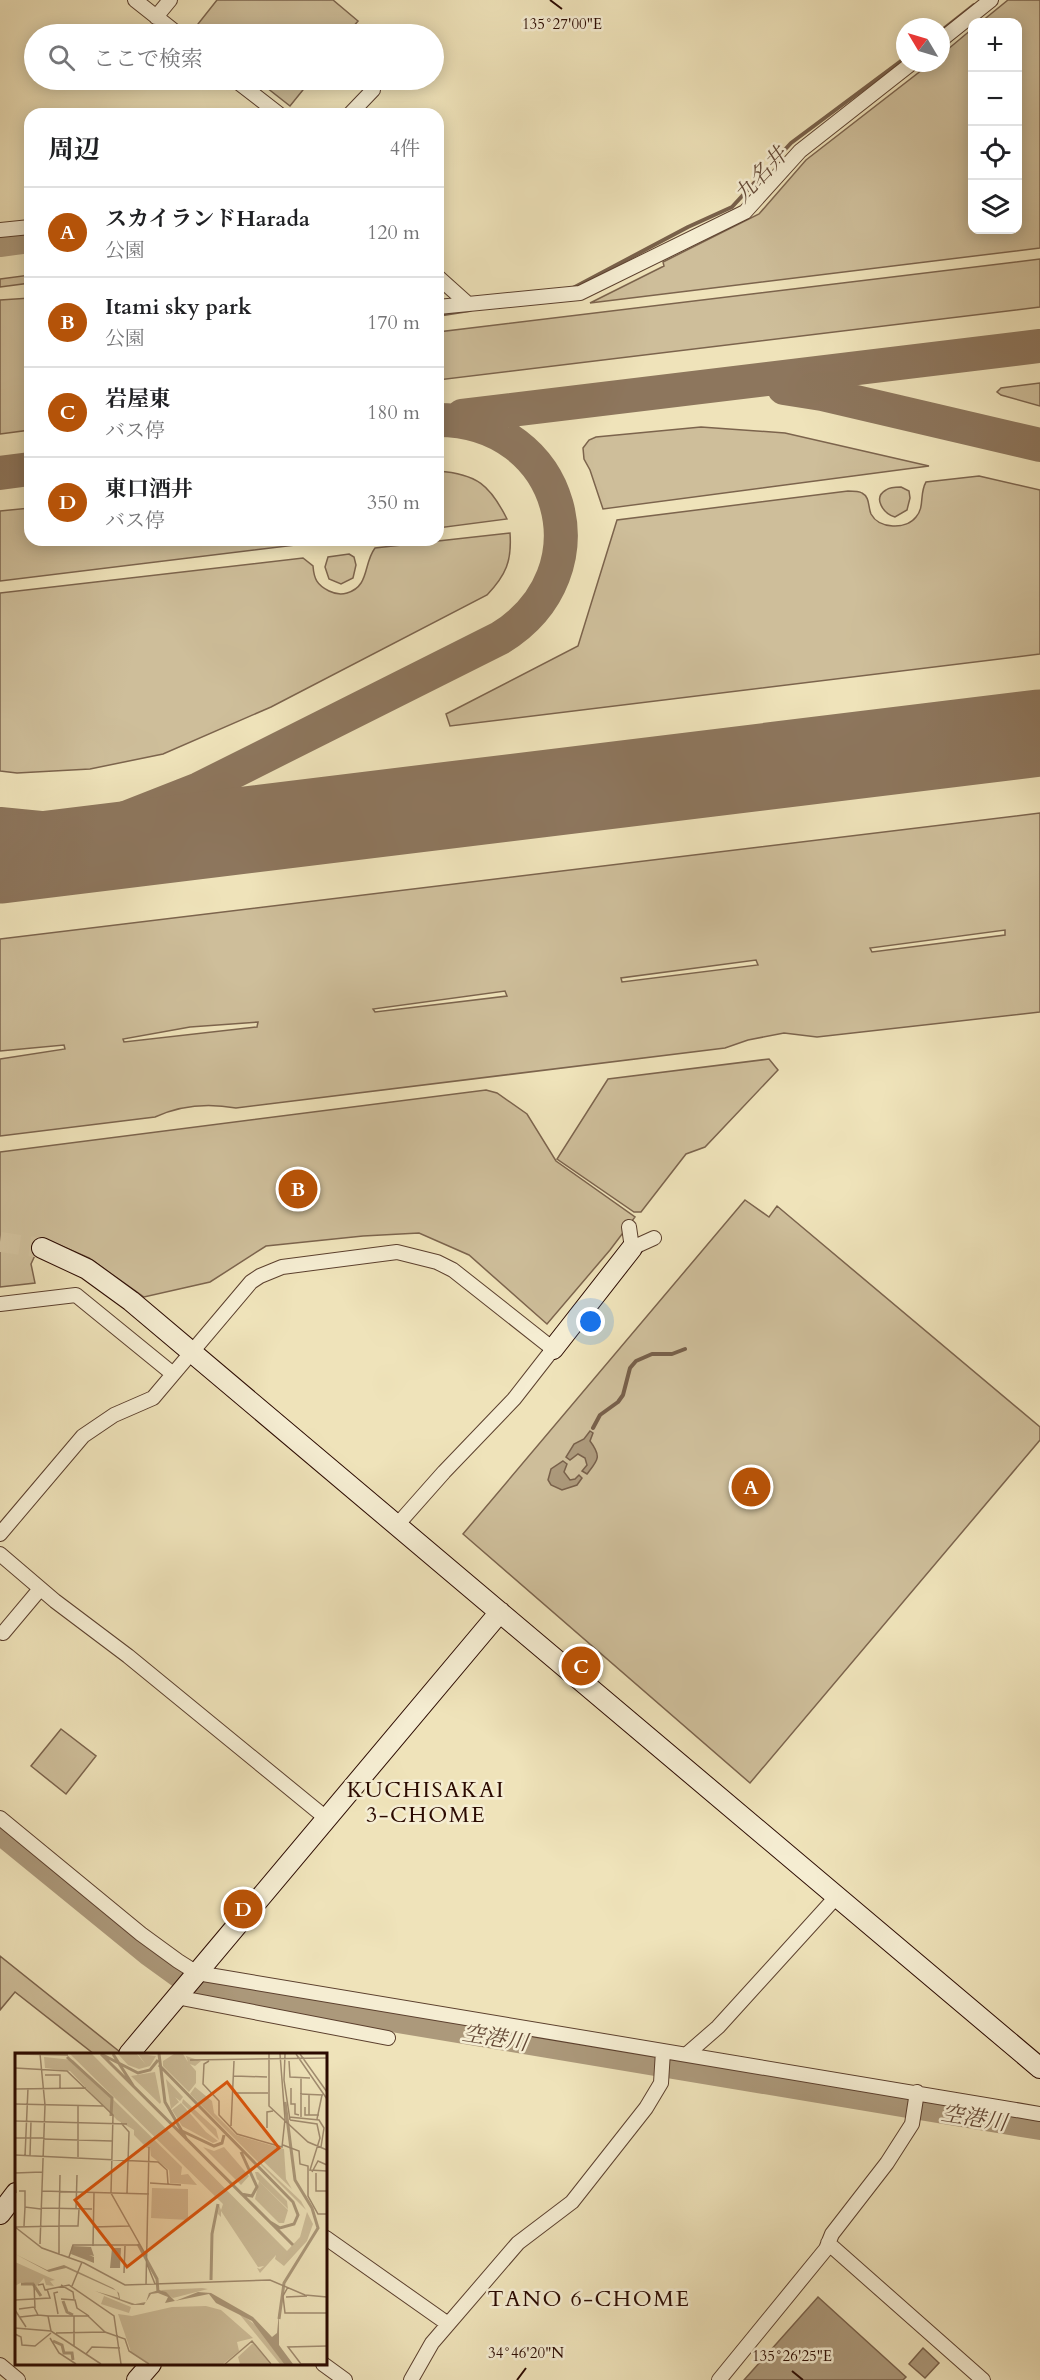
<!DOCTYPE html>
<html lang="ja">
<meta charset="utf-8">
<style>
body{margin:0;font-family:Cardo,"Noto Serif JP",serif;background:#f2f2f2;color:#202124}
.controls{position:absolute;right:18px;top:18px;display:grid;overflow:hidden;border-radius:12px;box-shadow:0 3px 15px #0003}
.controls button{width:54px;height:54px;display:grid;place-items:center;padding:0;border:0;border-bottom:2px solid #e0e0e0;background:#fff;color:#202124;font:30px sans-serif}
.compass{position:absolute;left:896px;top:18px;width:54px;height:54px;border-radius:50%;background:#fff;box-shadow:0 3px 15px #0003;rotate:308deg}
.you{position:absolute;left:591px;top:1322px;width:21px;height:21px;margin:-15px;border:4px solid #fff;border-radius:50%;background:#1a73e8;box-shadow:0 0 0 9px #1a73e833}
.badge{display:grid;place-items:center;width:39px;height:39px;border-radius:50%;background:#b45309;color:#fff;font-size:20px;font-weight:700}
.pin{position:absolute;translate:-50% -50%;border:3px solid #fff;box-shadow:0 2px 6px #0006}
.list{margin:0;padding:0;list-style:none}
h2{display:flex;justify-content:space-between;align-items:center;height:78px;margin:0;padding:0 24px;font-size:26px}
h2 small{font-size:20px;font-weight:400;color:#757577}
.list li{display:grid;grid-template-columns:39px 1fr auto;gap:18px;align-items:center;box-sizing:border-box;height:90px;padding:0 24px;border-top:2px solid #e0e0e0}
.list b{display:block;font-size:22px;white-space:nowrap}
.list p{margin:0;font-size:20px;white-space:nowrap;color:#757577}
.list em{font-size:20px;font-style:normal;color:#757577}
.icon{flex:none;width:33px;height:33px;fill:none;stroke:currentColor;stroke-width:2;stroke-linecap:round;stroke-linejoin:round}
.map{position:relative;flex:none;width:1040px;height:2380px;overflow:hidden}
.search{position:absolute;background:#fff;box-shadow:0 3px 15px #0003;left:24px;top:24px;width:420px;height:66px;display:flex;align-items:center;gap:15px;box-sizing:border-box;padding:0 21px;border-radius:33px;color:#757577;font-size:22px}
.panel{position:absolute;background:#fff;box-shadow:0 3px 15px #0003;left:24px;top:108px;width:420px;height:438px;border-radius:18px}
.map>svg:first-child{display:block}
.green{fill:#cebe9a;stroke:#7c644d;stroke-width:1.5;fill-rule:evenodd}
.water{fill:#ac997b;stroke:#78604a;stroke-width:1.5}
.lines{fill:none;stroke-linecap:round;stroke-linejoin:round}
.stream{stroke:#78604a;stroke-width:4}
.river{stroke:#ac997b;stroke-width:22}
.taxiway{stroke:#8d765d;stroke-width:34}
.runway{stroke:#8d765d;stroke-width:87}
.secondary-tunnel{stroke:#d2c29e;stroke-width:20;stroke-dasharray:20 10;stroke-linecap:butt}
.street-casing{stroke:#5c402e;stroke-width:16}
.secondary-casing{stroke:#2b0a00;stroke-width:22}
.street{stroke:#f5edd2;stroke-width:14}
.secondary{stroke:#f5edd2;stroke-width:20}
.ticks{fill:none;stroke:#2b0a00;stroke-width:2}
.labels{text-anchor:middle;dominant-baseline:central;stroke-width:5;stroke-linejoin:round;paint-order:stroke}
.water-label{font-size:22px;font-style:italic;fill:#654a37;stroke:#f5edd2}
.neighbourhood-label{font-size:22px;letter-spacing:1.5px;fill:#2b0a00;stroke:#f5edd2}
.inset-river{fill:none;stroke:#ac997b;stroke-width:3}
.inset-road{fill:none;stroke:#a18c70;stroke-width:1.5}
.view{fill:#df550b;fill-opacity:0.15;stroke:#df550b;stroke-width:3}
.inset-edge{fill:none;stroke:#2b0a00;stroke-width:3}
.ticks-label{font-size:15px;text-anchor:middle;fill:#2b0a00;stroke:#f5edd2;stroke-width:5;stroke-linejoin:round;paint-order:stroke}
</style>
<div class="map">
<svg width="1040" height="2380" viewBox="0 0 1040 2380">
<rect width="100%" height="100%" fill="#efe3ba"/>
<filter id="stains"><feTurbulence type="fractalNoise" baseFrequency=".00333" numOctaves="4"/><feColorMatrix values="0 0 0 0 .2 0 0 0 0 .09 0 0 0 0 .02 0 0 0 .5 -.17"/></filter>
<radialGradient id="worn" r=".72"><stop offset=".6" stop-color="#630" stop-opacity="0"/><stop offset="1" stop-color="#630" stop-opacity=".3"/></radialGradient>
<path class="green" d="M217,0H333L358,21L347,34H201L194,29Z
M1008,0H1040V248L590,303L664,266L663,262L759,214L806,160L931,63H941V55L972,29V230H1018V22H981Z
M257,80H311L290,106Z
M1040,259V307L438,380V332Z
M30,275V283L0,287V279Z
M30,298V430L0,434V300Z
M1040,383V406L1001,395L997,392L1001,388Z
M701,427L785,433L929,466L603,509L590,470L584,459L583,448L589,440L596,437Z
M438,471C477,474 490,485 507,519L438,528Z
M979,476L1040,490V654L450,726L446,714L452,711L578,646L617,520L848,491C852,491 859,491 862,493C870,497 868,507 871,514C879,529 906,530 916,517C925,507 919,494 926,482Z
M901,487L909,491L910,498L907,510L895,517C884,514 872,498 886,490C890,487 897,487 901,487Z
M30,508V540H337L0,581V511Z
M510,533C512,561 506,575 487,595L271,707L163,754L90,769L17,773L0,771V593L303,558L313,566C314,579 317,585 329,591C335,594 340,595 347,593C370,586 363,564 375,548Z
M349,554L354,557L356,565L353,578L341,584L329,579L325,567L328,557Z
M1040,813V1012L817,1037L784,1033L748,1040L725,1048L236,1108C208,1103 181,1105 155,1117L0,1136V1059L65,1049L64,1045L0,1051V939ZM1005,930V935L872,952L870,948ZM756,960L758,965L622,982L621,978ZM505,991L507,996L375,1012L373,1009ZM258,1022L257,1027L124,1042L123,1039L190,1027Z
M769,1059L778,1070L705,1147L686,1154L641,1212H634L557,1159L608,1079Z
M486,1090L497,1093L527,1114L556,1161L635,1217L610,1250L547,1324L469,1255L419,1233L363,1236L266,1246L210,1282L144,1297L89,1258L43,1238L31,1264L35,1283L0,1287V1152Z
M745,1200L769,1217L777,1206L1040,1427V1440L750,1783L463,1534Z
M61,1729L96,1756L66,1794L31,1766Z
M0,1956L120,2052L118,2054H94L15,1992L0,2010Z"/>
<path class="water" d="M590,1431L593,1433L590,1441C602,1457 598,1460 587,1474L582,1471L587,1465L585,1458L578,1454L570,1460L566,1457L574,1444L584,1439Z
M563,1461L567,1464L564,1472L570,1480L575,1479L579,1475L582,1478L577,1485L562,1490L551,1485L548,1480L551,1469Z
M818,2297L906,2377L903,2380H744Z
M923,2348L939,2363L925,2378L909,2364Z"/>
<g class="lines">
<path class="stream" d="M941,31L974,5
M573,288L688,227L732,207L791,143L905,58
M438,315L470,310
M593,1428L600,1415L618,1402L623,1395L630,1368L636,1361L652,1354H672L685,1349"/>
<path class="river" d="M0,246L30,242
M0,1834L147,1954L194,1988L1040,2129"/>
<path class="taxiway" d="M784,388L822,394L1040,445
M462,416L1040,346
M0,473L30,469
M0,824C88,834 174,835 262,828
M0,855L120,820L199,789L500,638C607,572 564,420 438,420"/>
<path class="runway" d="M0,860L1040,733"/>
<path class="secondary-tunnel" d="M0,1242L42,1248"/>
<defs>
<path id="street" d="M135,0L178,34
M156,17L170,0
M941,40L991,0
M235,80L279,114
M350,114L373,90
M0,230L30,227
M438,277L467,303
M438,307L580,293L745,212L800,151L912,63
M629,1227L632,1248L654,1238
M0,1304L76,1295L173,1374
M0,1534L83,1436L114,1415L153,1398L251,1282L260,1276L282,1267L397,1252L437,1262L453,1270L553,1349L514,1399L444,1472L398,1524
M0,1554L55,1601L128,1656L326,1818
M3,1633L40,1589
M0,1818L141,1934L178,1961L197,1973L1040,2114
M176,1997L388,2038
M687,2054L718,2027L837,1896
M326,2238L448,2324
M828,2243L983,2380
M323,2364L345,2380
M0,2365L18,2380
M411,2380L432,2343L518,2243L572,2202L646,2108L661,2083L663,2051
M719,2380L826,2249L832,2234L887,2163L912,2124L917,2092"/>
<path id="secondary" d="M42,1248L87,1269L131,1301L1040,2068
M553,1349L632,1248
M129,2054L500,1612
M0,2214L16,2193
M137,2380L151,2364"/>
</defs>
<use href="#street" class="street-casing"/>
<use href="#secondary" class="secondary-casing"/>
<use href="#street" class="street"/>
<use href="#secondary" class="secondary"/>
</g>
<path class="ticks" d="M550,0L562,9M792,2371L803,2380M517,2380L526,2368"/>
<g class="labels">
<g class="water-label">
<text transform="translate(761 175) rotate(-47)">九名井</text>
<text transform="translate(495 2038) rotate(9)">空港川</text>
<text transform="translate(974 2118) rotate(9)">空港川</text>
</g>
<g class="neighbourhood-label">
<text x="426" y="1790">KUCHISAKAI<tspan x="426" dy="25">3-CHOME</tspan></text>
<text x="589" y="2299">TANO 6-CHOME</text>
</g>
</g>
<g transform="translate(15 2053)">
<rect width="312" height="312" fill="#efe3ba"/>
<path d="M55,1H77L272,198L285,184L292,159L298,171L292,188L269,213L260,206L261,202L245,220L242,215L245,216L249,213L243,214L206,158V164L203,161L204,152L206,157L208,151ZM103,1H122L131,12L123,1L141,3L135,13L124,16L113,12ZM159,1H168L173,9L171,3L186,8L180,13L175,11L181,18V30L174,39L148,13V8ZM29,4L58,7L167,114L166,122L173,121L182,132L155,130L154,117L136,103L135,94L132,95L119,82V77L102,67L55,18L30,15ZM140,19L146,49L145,51L116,23ZM151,26L168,44L165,48L160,44L164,49L156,56ZM180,34L197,48L199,60L221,82L269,96L271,126L277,136L247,107V111L286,148L291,157L175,41ZM168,46L201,76L204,87L167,50ZM166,50L191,79L203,88L198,90L167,73L157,57ZM188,94L199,98L209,94L234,123L226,132ZM243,119L272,148L273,156L242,126L240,119ZM244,128L273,157L269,170H264L240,146ZM137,135L173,136V167L136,165ZM0,209L40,227L35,228L39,233L31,232L29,225L22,233L7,229L0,233ZM193,236L158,245L146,237L187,235ZM89,243L116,254L114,260L86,251ZM157,254L191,253L206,257L238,285L222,289L224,298L208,311H135L116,299L103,261L117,263ZM221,257L243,274L269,311H265ZM238,290L255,311H225L223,304Z" fill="#cebe9a"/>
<path d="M57,193L76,194L79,203L74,202L79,204V210L56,201ZM97,195H106L105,215H95ZM0,201L32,217L49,212L98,235L104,240L105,246L120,251L131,249L134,240L144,237L151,239L160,248L183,239L196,240L238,264L257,284L262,280L264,259V292L278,311H269L237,268L201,250L194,241L150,250L153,244L143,240L136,241L129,252H117L80,238L104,245L102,238L51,215L34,219Z" fill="#ac997b"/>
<path class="inset-river" d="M86,1L123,20L135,17L143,7M86,1L278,192M98,1L119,34M144,1L150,49L172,87M52,4L97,45L96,63M144,12L278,149L283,162L279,171L265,175L255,169M167,78L199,93L207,90L209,82M226,99L242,134L237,143L226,141M123,191L142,226L143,239M196,227L197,181L203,151M6,231H18L26,243M48,248L52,259L58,262M264,266L269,230L303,175L297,155L280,127L270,49M38,288L47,292L49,300H57L58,307"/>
<path class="inset-road" d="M0,1L53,2M254,1V53L293,89L312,97M270,1L269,27L275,67M281,1L312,46M285,1L312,39M175,7L312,5M194,8L189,11L188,31L204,48V62L222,81L267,94L270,66L265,1M274,8L275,24L295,25M0,15L52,18L98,62L96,140L132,204M30,22H45V36M219,23L252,24M276,35V51H280V61L284,62M0,36L71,35M219,40H253M285,41L308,42M0,51L88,53M290,54V62H304M294,62V42M274,64L304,67L309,75L306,94M286,64V25M302,66L307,42M275,67L302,71L305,85L295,117L312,118M0,68L112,71M106,70L114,79L112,140M216,73L219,8M252,75V59L258,58M0,85H28M28,86L97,88M268,92L284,98L285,111L293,113V143L303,161H312M0,102L143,109L152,117L153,131M10,103L13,35M15,103L16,68M63,104V53M297,119L303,108L312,112M0,120L27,119M301,120V138H312M0,122L1,140M45,122L44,173H63L64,156M135,130L166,132M4,138H10V154M27,138L134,141M27,155L77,156M61,156L62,122M9,173L10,154L26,156M0,174L27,195L69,210L110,232L255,227L290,242L312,244M1,174L44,173V201M78,174L114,173M25,191L30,52L25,1M78,193L79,139M54,204L58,192H124M132,211L140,231M109,220L110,193M19,231L20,255M23,232L28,231L30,237L54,232L99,263L106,311M46,232L58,239L59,246M131,232L134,94M57,233L67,209M273,234L268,243L270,260H312M271,244L292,243M46,246L60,247L62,255L74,263M0,247L35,245L32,236M4,256L19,254L23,262L5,264M0,257L11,274M43,261L39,240L43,239M23,262L33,263L36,278M33,263H73L90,279L110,286L114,298L134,311M0,275L36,278L86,311M41,280L90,279M0,281L6,284L7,292L20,293L36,280M35,285L44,300L61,311M59,293V263M71,301L77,294L105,295M210,311L237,288L256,311M286,311L273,294L312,293M286,311H312"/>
<path class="view" d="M212,29L264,95L112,214L60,147Z"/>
<rect width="312" height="312" class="inset-edge"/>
</g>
<g class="ticks-label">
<text x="562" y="29">135°27'00"E</text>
<text x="526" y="2358">34°46'20"N</text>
<text x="792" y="2361">135°26'25"E</text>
</g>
<rect width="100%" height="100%" filter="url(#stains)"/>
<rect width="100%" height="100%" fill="url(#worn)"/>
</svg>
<div class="controls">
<button>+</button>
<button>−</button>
<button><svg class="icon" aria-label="locate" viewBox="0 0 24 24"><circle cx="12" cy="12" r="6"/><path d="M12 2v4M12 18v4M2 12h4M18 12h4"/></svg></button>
<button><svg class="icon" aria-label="layers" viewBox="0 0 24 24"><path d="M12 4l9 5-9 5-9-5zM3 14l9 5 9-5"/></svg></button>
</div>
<svg class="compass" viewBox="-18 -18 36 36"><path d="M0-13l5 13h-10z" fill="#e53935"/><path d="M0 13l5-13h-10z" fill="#757577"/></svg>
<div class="you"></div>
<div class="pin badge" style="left:751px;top:1487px">A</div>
<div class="pin badge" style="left:298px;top:1189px">B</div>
<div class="pin badge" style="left:581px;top:1666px">C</div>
<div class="pin badge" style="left:243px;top:1909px">D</div>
<div class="search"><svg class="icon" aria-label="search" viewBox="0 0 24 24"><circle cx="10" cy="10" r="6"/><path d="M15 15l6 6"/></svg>ここで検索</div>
<section class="panel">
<h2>周辺<small>4件</small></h2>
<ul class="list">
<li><span class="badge">A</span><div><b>スカイランドHarada</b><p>公園</p></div><em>120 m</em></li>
<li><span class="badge">B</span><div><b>Itami sky park</b><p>公園</p></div><em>170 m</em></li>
<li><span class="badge">C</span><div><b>岩屋東</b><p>バス停</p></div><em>180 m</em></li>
<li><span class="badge">D</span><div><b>東口酒井</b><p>バス停</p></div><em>350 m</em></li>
</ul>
</section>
</div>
